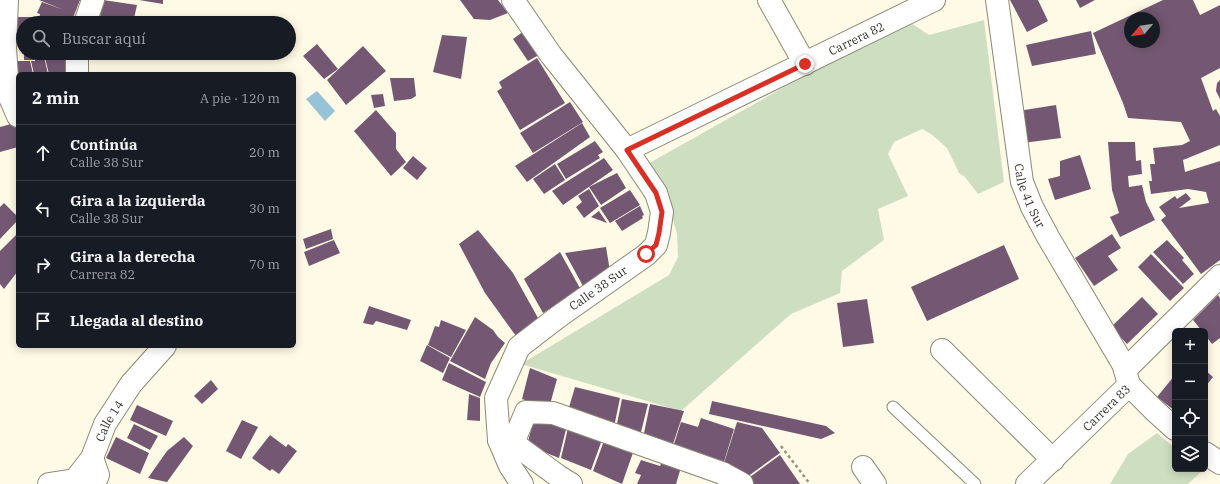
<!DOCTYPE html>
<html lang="es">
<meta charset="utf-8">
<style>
body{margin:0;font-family:"IBM Plex Serif",serif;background:#20242c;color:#f1f3f6}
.controls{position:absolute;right:12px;bottom:12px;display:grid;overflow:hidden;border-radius:6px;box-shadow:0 2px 10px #0003}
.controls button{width:36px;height:36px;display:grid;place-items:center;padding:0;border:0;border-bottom:1px solid #363941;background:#171b24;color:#f1f3f6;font:20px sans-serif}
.compass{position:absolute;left:1124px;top:12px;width:36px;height:36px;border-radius:50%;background:#171b24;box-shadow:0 2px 10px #0003;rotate:241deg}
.stop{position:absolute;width:12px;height:12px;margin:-9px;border:3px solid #d93025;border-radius:50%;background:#fff}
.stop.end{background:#d93025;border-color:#fff;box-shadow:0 1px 4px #0008}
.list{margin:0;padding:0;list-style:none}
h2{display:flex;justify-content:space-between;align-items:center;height:52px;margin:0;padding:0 16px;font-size:17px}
h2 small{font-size:13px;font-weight:400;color:#9ea1a6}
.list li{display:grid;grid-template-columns:26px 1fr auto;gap:12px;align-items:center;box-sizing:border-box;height:56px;padding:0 16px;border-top:1px solid #363941}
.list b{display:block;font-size:15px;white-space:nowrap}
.list p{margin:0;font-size:13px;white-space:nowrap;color:#9ea1a6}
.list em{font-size:13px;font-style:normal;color:#9ea1a6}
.icon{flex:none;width:22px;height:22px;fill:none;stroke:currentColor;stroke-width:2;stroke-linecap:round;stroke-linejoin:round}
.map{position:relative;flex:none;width:1220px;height:484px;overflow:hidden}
.search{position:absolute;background:#171b24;box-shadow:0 2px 10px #0003;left:16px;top:16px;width:280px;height:44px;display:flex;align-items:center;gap:10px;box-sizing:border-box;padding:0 14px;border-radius:22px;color:#9ea1a6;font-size:15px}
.panel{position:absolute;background:#171b24;box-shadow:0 2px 10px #0003;left:16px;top:72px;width:280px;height:276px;border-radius:6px}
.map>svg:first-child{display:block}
.green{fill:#cedfc1}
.water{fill:#97c2d7}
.building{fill:#745873;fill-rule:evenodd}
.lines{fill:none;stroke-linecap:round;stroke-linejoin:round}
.lane-casing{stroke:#8c8976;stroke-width:13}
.street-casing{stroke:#8c8976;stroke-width:24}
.secondary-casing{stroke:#8c8976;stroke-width:24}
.path{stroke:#989587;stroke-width:2.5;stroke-dasharray:3 3;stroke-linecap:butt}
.lane{stroke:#fff;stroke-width:11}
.street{stroke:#fff;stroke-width:22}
.secondary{stroke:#fff;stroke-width:22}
.route{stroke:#d93025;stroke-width:5}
.labels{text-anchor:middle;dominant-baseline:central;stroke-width:4;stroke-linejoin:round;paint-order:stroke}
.street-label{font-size:12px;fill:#33312a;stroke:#fff}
</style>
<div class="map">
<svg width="1220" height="484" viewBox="0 0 1220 484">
<rect width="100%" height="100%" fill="#fefae5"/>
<path class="green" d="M905,19L929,35L984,20L1004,182L978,194L965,177L959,173L947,148L931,134L922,129L894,142L888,154L908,196L878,209L884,240L842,271L840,293L791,314L681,411L521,364L669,275L678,257L677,234L669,205L644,166Z
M1157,433L1175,448V469H1202L1203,470L1188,484H1110L1128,454Z"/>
<path class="water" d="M317,91L335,111L325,121L306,99Z"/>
<path class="building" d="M39,0H80L71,23H52L39,18L40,14L37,13L42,2L64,10Z
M103,0L137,5L133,23H99Z
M139,0H163V4Z
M460,0H498L508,13L490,20L474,19Z
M1010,0H1038L1048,21L1027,32Z
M1076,0H1095L1080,8Z
M1163,0H1193L1200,15L1220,5V68L1201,78L1213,111L1216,109L1220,116V145L1183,160L1185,172L1220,161V260L1201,274L1161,220L1166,216L1159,207L1175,196L1177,199L1186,193L1191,199L1179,208L1209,203L1206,192L1188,189L1151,194L1149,181H1152L1150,164H1155L1153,148L1182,145L1190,141L1181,122L1128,118L1123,103L1093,33ZM1130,18H1154V42H1130Z
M14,17H37V23H23V34H14Z
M524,31L539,55L528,61L513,39Z
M1091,31L1096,54L1032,66L1026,45Z
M442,35L467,37L461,79L433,72Z
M317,44L338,69L324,79L303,56Z
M363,46L386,71L346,105L327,80Z
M24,53H43L48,74H34L31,61H35V60H24Z
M66,57L67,69L69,74H49L45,58Z
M537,58L565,103L520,130L497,91L502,88L499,82Z
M10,61H30L33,74H18V80Z
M390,78H414L416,96L411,99L394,101Z
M1220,80V99L1216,91L1217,83Z
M383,94L385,106L374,108L371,95Z
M570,102L583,122L533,153L520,133Z
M1056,105L1061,138L1023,143L1018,111Z
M376,110L396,133V149L406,162L391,176L354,131Z
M15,123L18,133V147L0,152V127Z
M582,123L590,137L527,182L515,166Z
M595,141L603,152L598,155L600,158L566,179L557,164Z
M1108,142H1135L1136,161L1141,160L1142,174L1128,176L1129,187L1142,185L1146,202L1155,220L1120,237L1110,217L1119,213L1112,190Z
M1080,155L1091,189L1055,200L1048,179L1060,176V161Z
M413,156L427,168L417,180L403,168Z
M604,158L613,170L563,205L552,191Z
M555,164L565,180L544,194L533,179Z
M617,173L626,188L601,205L589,187Z
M589,189L599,206L584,218L576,207L582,202L578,196Z
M630,190L640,205L610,223L600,208Z
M4,203L18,217V220L0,239V207Z
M640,206L644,215L642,216L643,218L622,231L615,221Z
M599,211L607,223L591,217Z
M331,229L333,239L306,249L303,239Z
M478,230L513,273L538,318L516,336L485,293L459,244Z
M18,233V271L4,289L0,284V251Z
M1112,234L1121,248L1108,256L1118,270L1094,286L1075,258Z
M334,240L340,253L309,266L304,252Z
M1167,240L1184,258L1182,260L1194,274L1183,284L1153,252Z
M1004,245L1019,279L927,321L911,287Z
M606,247L610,271L583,286L565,253Z
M560,252L581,290L543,313L524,279Z
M1151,254L1184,288L1170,301L1138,267Z
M1218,295L1220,298V338L1212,344L1205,335V331H1202L1193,320Z
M1142,297L1158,314L1127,344L1111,327Z
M867,299L874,343L843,347L837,303Z
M369,306L411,320L407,330L376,321L373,325L363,323Z
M475,317L493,330L498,337L505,343L491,363L485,379L450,361Z
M441,320L466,330L451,357L428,345L435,326L439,327Z
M427,345L450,358L443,373L420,361Z
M449,363L486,382L480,397L442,380Z
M530,368L557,379L549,408L522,399Z
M1205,370L1213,377L1205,387Z
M1175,375V411L1157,397Z
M211,380L218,389L202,404L194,396Z
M575,387L620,398L614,427L567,414Z
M469,394L480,398V421L467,420Z
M622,399L648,404L640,436L616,429Z
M712,401L826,426L835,433L821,439L709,414Z
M650,404L684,411L672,447L643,438Z
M137,405L173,421L166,436L130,420Z
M535,415L567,425L559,458L527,445Z
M701,418L734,429L723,465L673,447L681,422L698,427Z
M242,420L258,427L241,459L226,451Z
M737,422L762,428L780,453L747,477L723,466Z
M134,424L158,436L150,450L127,438Z
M569,424L603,437L591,470L561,458Z
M270,435L286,447L288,444L297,451L279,474L272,469L270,471L252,458Z
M116,437L149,453L140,474L106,458Z
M184,437L193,446L167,482L148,478L167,451Z
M605,438L635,447L622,484L593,471Z
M780,455L800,484H754L750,477Z
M664,458L682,464L676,484H637L641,475L635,473L641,460L660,466Z"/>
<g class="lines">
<defs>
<path id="lane" d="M893,407L975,484"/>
<g id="street">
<path d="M7,0L5,48L8,93L18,116"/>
<path d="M769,0L805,64"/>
<path id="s1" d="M997,0L1022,182L1032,207L1048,237L1123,364L1125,370"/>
<path id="s2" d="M627,150L934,0"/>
<path d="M942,350L1053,460"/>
<path d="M1129,385L1154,410L1175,429"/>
<path d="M506,438L558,476L571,484"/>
<path d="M499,440L516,436L526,412L553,413L722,473L742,484"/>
<path d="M1205,453L1220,463"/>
<path d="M92,458L98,475L94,484"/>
<path d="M863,467L875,484"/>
<path id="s3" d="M1027,484L1129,385L1125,370L1220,276"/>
</g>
<g id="secondary">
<path d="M513,0L551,55L627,150L656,193L662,212L659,233L656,245L646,255L558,317L519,347L496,398L499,440L510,466L522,484"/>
<path d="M85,23L93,0"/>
<path d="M77,74V53"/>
<path id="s4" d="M49,484L75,480L92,458L105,424L131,384L165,346"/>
</g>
</defs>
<use href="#lane" class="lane-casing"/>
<use href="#street" class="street-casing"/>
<use href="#secondary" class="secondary-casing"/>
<path class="path" d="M781,446L810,484"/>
<use href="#lane" class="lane"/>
<use href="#street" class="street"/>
<use href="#secondary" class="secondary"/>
</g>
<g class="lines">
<path class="route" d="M646,254L656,245L659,233L662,212L656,193L627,150L805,64"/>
</g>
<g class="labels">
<g class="street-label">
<text stroke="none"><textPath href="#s2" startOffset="255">Carrera 82</textPath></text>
<text stroke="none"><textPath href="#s1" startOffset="199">Calle 41 Sur</textPath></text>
<text transform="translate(598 288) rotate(-35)">Calle 38 Sur</text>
<text stroke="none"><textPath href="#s3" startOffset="110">Carrera 83</textPath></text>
<text stroke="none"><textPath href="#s4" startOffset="95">Calle 14</textPath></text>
</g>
</g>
</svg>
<div class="controls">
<button>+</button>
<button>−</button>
<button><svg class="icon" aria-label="locate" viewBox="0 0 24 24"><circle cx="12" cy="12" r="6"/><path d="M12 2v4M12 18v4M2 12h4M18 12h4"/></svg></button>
<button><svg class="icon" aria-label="layers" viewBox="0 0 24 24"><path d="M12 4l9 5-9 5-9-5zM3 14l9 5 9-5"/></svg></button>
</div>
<svg class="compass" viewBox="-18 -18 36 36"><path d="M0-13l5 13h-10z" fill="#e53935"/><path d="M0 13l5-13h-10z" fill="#9ea1a6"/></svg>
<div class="stop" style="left:646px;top:254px"></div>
<div class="stop end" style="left:805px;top:64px"></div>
<div class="search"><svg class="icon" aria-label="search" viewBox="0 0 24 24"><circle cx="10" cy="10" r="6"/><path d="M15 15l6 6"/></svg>Buscar aquí</div>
<section class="panel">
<h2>2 min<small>A pie · 120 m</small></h2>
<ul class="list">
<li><svg class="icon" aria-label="ahead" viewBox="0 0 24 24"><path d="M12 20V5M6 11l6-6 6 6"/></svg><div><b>Continúa</b><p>Calle 38 Sur</p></div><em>20 m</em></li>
<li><svg class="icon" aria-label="left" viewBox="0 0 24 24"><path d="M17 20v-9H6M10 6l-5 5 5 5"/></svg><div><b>Gira a la izquierda</b><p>Calle 38 Sur</p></div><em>30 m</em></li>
<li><svg class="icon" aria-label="right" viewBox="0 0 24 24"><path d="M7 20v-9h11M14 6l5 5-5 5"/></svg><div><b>Gira a la derecha</b><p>Carrera 82</p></div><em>70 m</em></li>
<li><svg class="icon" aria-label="arrive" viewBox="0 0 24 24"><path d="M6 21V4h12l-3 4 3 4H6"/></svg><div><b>Llegada al destino</b></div></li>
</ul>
</section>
</div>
